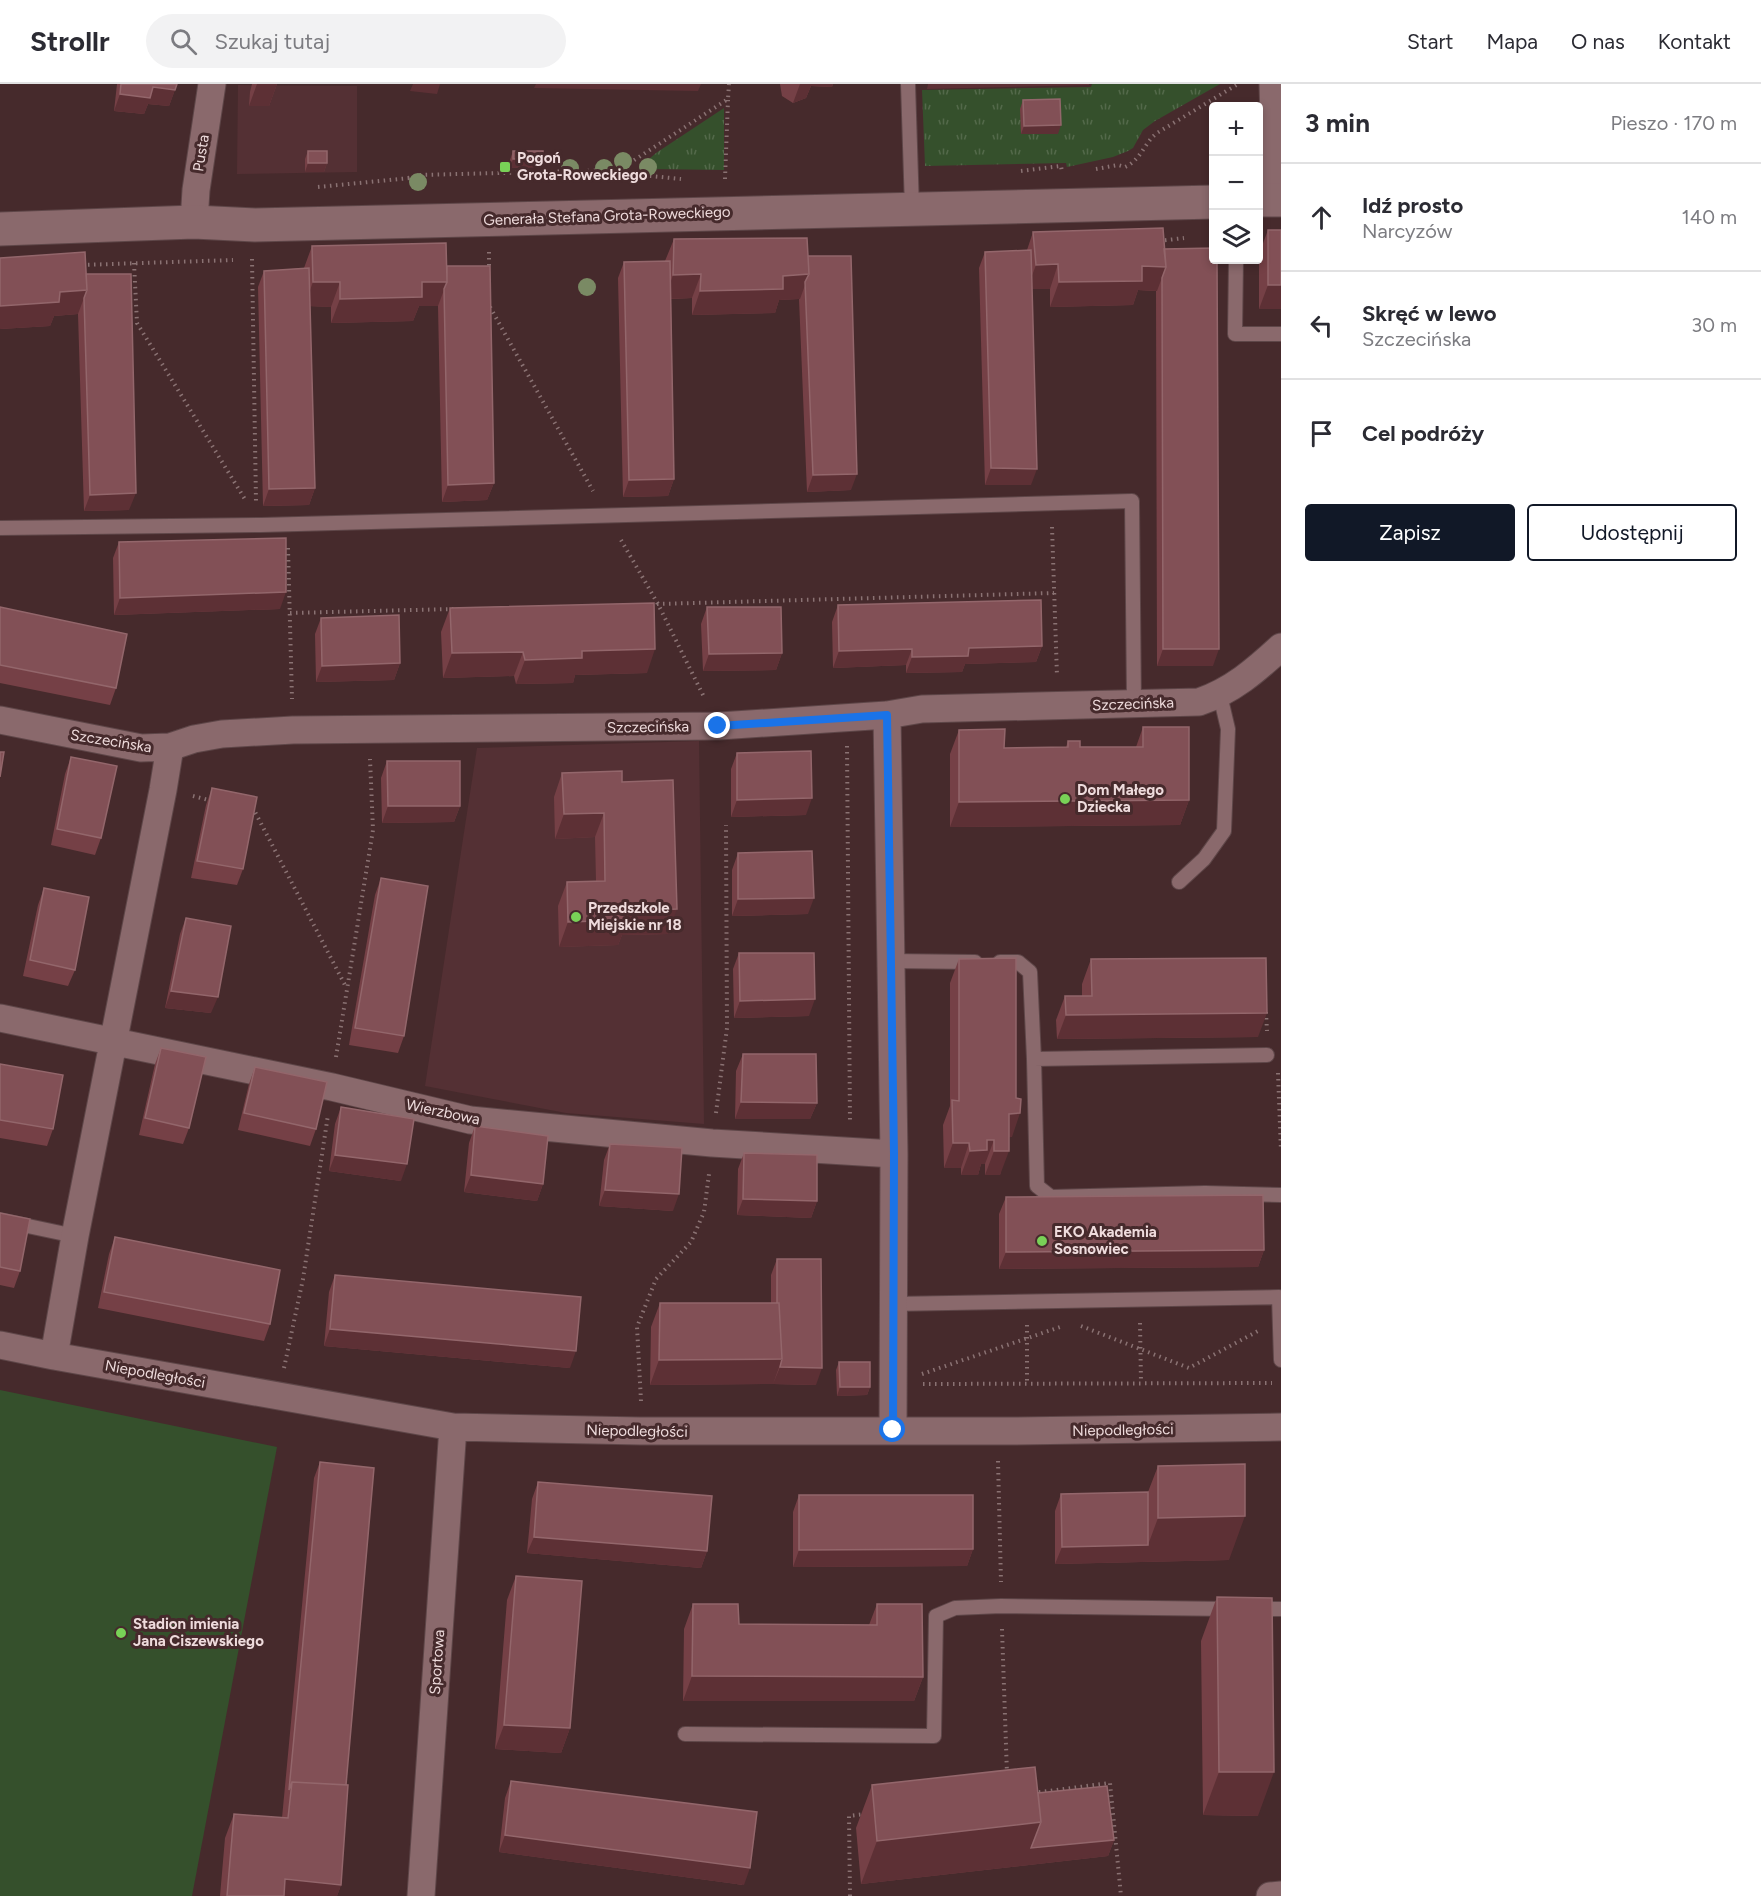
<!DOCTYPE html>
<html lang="pl">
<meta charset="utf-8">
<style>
body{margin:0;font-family:Figtree,sans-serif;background:#f2f2f3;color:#2b2b33}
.controls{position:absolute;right:18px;top:18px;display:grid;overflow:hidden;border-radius:6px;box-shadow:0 3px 9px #0003}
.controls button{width:54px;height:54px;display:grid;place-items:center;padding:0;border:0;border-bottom:2px solid #e1e1e2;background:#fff;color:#2b2b33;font:30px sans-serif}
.stop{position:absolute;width:18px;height:18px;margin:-14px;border:4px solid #1a73e8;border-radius:50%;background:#fff}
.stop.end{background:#1a73e8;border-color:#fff;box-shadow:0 2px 6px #0008}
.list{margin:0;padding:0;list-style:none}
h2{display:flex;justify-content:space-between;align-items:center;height:78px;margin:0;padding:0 24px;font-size:26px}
h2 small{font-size:20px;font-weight:400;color:#7c7c81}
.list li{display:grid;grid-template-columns:39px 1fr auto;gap:18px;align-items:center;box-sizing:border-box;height:108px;padding:0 24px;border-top:2px solid #e1e1e2}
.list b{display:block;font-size:22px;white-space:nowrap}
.list p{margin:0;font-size:20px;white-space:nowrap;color:#7c7c81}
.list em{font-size:20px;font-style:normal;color:#7c7c81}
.actions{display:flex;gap:12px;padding:18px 24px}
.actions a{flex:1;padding:14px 0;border:2px solid #111827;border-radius:6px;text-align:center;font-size:21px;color:#111827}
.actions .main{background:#111827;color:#fff}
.icon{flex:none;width:33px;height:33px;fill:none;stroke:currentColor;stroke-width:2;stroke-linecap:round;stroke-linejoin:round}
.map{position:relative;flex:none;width:1281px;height:1812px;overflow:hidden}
header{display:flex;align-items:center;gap:36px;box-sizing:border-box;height:84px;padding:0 30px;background:#fff;border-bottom:2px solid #e1e1e2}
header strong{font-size:28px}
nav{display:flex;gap:33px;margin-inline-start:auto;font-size:21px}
.search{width:420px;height:54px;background:#f2f2f3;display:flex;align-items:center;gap:15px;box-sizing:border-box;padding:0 21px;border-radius:33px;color:#7c7c81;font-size:22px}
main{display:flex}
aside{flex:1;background:#fff}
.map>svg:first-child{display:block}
.built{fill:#543034}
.grass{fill:url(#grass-tufts)}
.green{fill:#35502c}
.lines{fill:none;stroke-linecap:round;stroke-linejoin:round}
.lane-casing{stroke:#5e4648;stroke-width:16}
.street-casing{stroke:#5e4648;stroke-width:29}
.secondary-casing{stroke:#5e4648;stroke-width:35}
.path{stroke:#8a7273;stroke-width:4;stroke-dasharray:1.5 4.5;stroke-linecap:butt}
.lane{stroke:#8a696c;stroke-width:14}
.street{stroke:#8a696c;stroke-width:27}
.secondary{stroke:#8a696c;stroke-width:33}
.tree{fill:#7a8a64}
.wall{fill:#754046}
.shaded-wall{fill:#5d3035}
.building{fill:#825056;stroke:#93666b;stroke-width:1.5}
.route{stroke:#1a73e8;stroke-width:8}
.poi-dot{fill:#79d157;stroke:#462a2c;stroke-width:2}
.labels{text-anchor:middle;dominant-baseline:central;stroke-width:6;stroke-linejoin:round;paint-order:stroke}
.street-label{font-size:15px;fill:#eedbdc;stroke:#462a2c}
.poi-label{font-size:15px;font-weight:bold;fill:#eedbdc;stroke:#462a2c;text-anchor:start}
</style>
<header>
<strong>Strollr</strong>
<div class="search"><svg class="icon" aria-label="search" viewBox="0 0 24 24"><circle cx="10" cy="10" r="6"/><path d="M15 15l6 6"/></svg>Szukaj tutaj</div>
<nav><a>Start</a><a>Mapa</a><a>O nas</a><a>Kontakt</a></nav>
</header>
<main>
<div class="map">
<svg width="1281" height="1812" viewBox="0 0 1281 1812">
<defs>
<pattern id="grass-tufts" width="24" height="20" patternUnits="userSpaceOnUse" patternTransform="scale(1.5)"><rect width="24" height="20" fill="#35502c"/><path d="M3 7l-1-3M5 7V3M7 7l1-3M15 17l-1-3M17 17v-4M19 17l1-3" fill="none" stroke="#53694a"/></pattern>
</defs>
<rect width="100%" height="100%" fill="#462a2c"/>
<path class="built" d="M238,1L357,2V88L237,90Z
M699,657L704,1040L566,1029L425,1002L477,664Z"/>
<path class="grass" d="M1092,0H1220L1155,37L1143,46L1133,64L1128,67L1113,73L1067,83L1066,79L925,82L922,6L1091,3Z
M724,24V86L646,85L641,82L656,69Z"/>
<path class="green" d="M0,1306L277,1363L192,1812H0Z"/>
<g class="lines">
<defs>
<path id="lane" d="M908,0L912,124
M1236,176L1235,250H1281
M0,444L261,441L1132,417L1134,619
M1179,798L1204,775L1224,747L1228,645L1220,611
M890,877L975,878
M1000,878H1018L1030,888L1034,975L1037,1102L1051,1113L1205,1109L1281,1111
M1034,975L1267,971
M0,1136L75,1152
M893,1220L1279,1213L1281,1276
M1254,1525H1281
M685,1650L934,1652L936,1532L955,1524L1001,1522L1231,1525"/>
<path id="street" d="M1273,0L1276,116
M194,138L196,106L212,0
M887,631L894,1070L893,1346
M0,636L141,664L170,663L194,655L222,650L293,646L719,642L887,631L922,625L1199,618C1232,607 1256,586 1281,563
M0,934L332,1003L470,1036L712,1059L894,1070
M0,1261L54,1272L453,1343L640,1347H1017L1281,1343
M54,1272L75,1152L163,706L170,663
M421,1812L453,1343
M1270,1812L1281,1811"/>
<path id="secondary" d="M1258,116H1281
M0,145L194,138L255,141L1214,118"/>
</defs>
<use href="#lane" class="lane-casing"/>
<use href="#street" class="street-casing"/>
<use href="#secondary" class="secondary-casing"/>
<path class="path" d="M1096,85L1118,81L1125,83C1141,76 1144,59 1157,49L1238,0
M619,86L728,15L729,0
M1021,87L1061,82L1062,88
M620,89L681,95
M408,94L420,91L619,86L622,88
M725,95L728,16
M318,103L410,94
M1159,157L1184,154
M489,168V184
M252,175L256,418
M134,179L137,239L246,417
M82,181L233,176
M490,223L593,407
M1052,443L1057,592
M621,456L658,520L704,613
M288,464L292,615
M657,520L1054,509
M290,529L454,525
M847,662L850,1039
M193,712L212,717
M251,726H254L346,903
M1266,928L1267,947
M336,973L373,746L370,675
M1278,989L1281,1067
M716,1029L727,944L726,741
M1140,1239L1141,1298
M1027,1241V1300
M1081,1242L1189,1284L1258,1247
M284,1284L303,1195L328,1031
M922,1290L1063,1242
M923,1300L1272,1299
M641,1317L637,1243L656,1195L691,1158L704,1128L709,1090
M998,1377L1001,1498
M1002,1545L1007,1690
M1033,1709L1110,1699L1121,1812
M850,1812L849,1732L865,1730"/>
<use href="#lane" class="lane"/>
<use href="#street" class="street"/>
<use href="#secondary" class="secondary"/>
</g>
<g class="tree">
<circle cx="623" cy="77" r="9"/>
<circle cx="648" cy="83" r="9"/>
<circle cx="570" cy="84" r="9"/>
<circle cx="604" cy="84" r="9"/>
<circle cx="418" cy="98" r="9"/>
<circle cx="587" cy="203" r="9"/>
</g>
<path class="wall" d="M117,0H177L169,22L148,20L144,30L114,27Z
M252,0H277L269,22H249L250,8Z
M780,0H833L832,3L811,2L806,14L793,19L782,12Z
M1023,16L1058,50H1021L1020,25Z
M308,67L327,79L324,88H305V75Z
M513,67L543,75L540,83L510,84V76Z
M1268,146L1281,225H1259V170Z
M1033,148L1164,165L1213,582H1157L1156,207L1138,206L1133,221L1050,223V205H1032L1031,401H985L979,184L985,168L1027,166Z
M674,155L808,172L851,406L807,408L799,215L779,216L775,229L692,231V214L671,215L674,395L668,412L623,413L618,194L624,178L665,177Z
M312,162L447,182L494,399L487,416L442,418L438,222H419L413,237L331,239V223L310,222L315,404L309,421L263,422L258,203L264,187L304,184Z
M86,190L129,426L84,427L78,230L54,232L50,242L0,245Z
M119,458L280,525L114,531L113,474Z
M838,521L1042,562L1036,578L965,580L962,588L906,589V581L833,584L832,538Z
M0,523L116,604L110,621L0,599Z
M707,523L782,569L776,586L703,587L701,540Z
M450,524L647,589L575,591L573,599L516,600L514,592L443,594L441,548Z
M321,534L400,579L394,596L316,598L315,550Z
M1143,643L1189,716L1180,741L950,743V670L959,646L1004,664L1066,663L1068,657L1080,663H1136Z
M737,669L806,731L731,733V685Z
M71,673L101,754L95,771L51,761L65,690Z
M387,677L460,722L454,738L382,739L381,694Z
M562,689L622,698L668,850L622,851L618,861L559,863L558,822L567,798L596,797L595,753L555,755L554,713Z
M212,704L243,785L237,801L191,794L206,721Z
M738,769L808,830L732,832V786Z
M381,794L404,952L398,969L349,961L375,811Z
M44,804L75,886L68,902L23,892L38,821Z
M186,834L211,929L165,924L180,850Z
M739,869L809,932L734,934L733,885Z
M959,875L1012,1053H1009L1000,1091H985V1080H981L978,1091H961V1084H944L943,1041L950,1022V899Z
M1091,875L1258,953L1057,955L1056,936L1065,912H1082V900Z
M161,964L189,1044L183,1060L139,1051L155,980Z
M743,970L817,1019L810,1035H735L736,987Z
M0,980L53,1045L47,1062L0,1054Z
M255,983L316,1045L310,1062L238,1046L249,1000Z
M341,1023L401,1097L329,1087L335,1040Z
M475,1042L543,1100L537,1117L464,1108L469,1059Z
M610,1060L673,1127L599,1122L604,1076Z
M744,1069L817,1117L811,1134L737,1131L738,1085Z
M1006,1113L1264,1166L1258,1183L999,1185V1130Z
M0,1129L20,1187L14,1204L0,1201Z
M115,1153L270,1240L264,1257L98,1224L109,1170Z
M777,1175L816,1301L773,1300L650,1301L651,1243L660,1219H771V1191Z
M335,1191L570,1284L324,1262L329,1208Z
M839,1278L870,1303L867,1311L837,1312L836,1286Z
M320,1378L346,1701L341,1801L337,1812H220L225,1754L234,1730L282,1734L314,1394Z
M1158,1382L1229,1476L1055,1480V1427L1061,1410L1148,1408Z
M538,1398L707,1467L701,1484L527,1469L532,1415Z
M799,1411L973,1465L967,1482L793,1483V1428Z
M516,1492L570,1644L561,1669L495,1665L507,1516Z
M1217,1513L1258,1732L1203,1731L1201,1557Z
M693,1520L739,1540L869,1541L877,1520L923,1593L914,1617H683L684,1545Z
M511,1697L744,1801L499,1768L505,1714Z
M872,1701L1038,1709L1114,1756L1108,1772L861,1800L856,1744Z"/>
<path class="shaded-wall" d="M257,0H277L269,22H249Z
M413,0H440L437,10L410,7Z
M536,0H701L698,7L534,4Z
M800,0H833L832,3L811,2L806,14L793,19Z
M928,0H1089V1L927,5Z
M153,3L175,6L169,22L148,20L144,30L114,27L120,10Z
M1061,41L1058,50H1021L1024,42Z
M513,75H543L540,83L510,84Z
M308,79H327L324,88H305Z
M1058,180L1050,205H1027L1036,181Z
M1142,182L1166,183L1157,207L1138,206L1133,221L1050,223L1059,198Z
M701,190L692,214L665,215L673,191Z
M809,190L800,215L779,216L775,229L692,231L700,207L783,192Z
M313,198H340L331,223L304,222Z
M422,198H447L438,222H419L413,237L331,239L340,215Z
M1268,201H1281V225H1259Z
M87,206L78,230L54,232L50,242L0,245V222L60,208Z
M991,384L1037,385L1031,401H985Z
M857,390L851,406L807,408L813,391Z
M674,395L668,412L623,413L629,396Z
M494,399L487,416L442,418L448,401Z
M315,404L309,421L263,422L269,405Z
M136,409L129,426L84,427L90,411Z
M286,508L280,525L114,531L120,514Z
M1042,562L1036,578L965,580L962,588L906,589L912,573L969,564Z
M655,565L647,589L575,591L573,599L516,600L525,576L582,567Z
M912,565L906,581L833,584L839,567Z
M1163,565H1219L1213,582H1157Z
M523,568L514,592L443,594L452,569Z
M782,569L776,586L703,587L709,570Z
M400,579L394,596L316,598L322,582Z
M812,714L806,731L731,733L737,716Z
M1189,716L1180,741L950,743L959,718Z
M388,722H460L454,738L382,739Z
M604,729L595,753L555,755L564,730Z
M814,814L808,830L732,832L738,815Z
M677,825L668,850L622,851L618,861L559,863L568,838L627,827Z
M171,907L218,913L211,929L165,924Z
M815,915L809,932L734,934L740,917Z
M1267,929L1258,953L1057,955L1066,931Z
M741,1018L817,1019L810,1035H735Z
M1020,1029L1012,1053L1000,1054L1009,1030Z
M987,1056H994L985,1080H981L978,1091H961L970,1067Z
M953,1059H969L961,1084H944Z
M994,1067H1009L1000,1091H985Z
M335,1071L407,1080L401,1097L329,1087Z
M471,1091L543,1100L537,1117L464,1108Z
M605,1106L679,1110L673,1127L599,1122Z
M743,1115L817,1117L811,1134L737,1131Z
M1264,1166L1258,1183L999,1185L1006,1168Z
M330,1245L576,1267L570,1284L324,1262Z
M782,1275L773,1300L650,1301L659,1276Z
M780,1283L822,1284L816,1301L773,1300Z
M840,1303H870L867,1311L837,1312Z
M1245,1432L1229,1476L1055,1480L1062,1463L1148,1461L1158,1434Z
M534,1453L707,1467L701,1484L527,1469Z
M973,1465L967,1482L793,1483L799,1466Z
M692,1592L923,1593L914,1617H683Z
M504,1641L570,1644L561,1669L495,1665Z
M1219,1688H1274L1258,1732L1203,1731Z
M1041,1738L1114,1756L1108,1772L861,1800L877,1757Z
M505,1751L750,1784L744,1801L499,1768Z
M285,1795L341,1801L337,1812H279Z"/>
<path class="building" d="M121,0H177L175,6L153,3L150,14L120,10Z
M1060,15L1061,41L1024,42L1023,16Z
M308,67H327V79H308Z
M513,67H543V75H513Z
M1163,144L1166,183L1142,182V197L1059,198L1058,180L1036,181L1033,148Z
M1268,146H1281V201H1268Z
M807,154L809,190L783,192V205L700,207L701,190L673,191L674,155Z
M446,159L447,198H422V213L340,215V198H313L312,162Z
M1214,164V176H1217L1219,565H1163L1162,194L1166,183L1164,165Z
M1031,166L1037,385L991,384L985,168Z
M85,168L87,206L60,208L59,218L0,222V174Z
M808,172H851L857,390L813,391L805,198L809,190Z
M670,177L674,395L629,396L624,178Z
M447,182H490L494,399L448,401L444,205L447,198Z
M309,184L315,404L269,405L264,187Z
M86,190H131L136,409L90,411L84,214L87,206Z
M286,454V508L120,514L119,458Z
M1041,516L1042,562L969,564L968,572L912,573V565L839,567L838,521Z
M654,519L655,565L582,567V574L525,576L523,568L452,569L450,524Z
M0,523L127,550L116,604L0,581Z
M707,523H781L782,569L709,570Z
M399,531L400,579L322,582L321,534Z
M1143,643H1189V716L959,718V646L1005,645L1004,664L1068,663V657H1080V663H1143Z
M811,667L812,714L737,716V669Z
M0,668H4L0,693Z
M71,673L117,682L101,754L57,745Z
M387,677H460V722H388Z
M622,687V698L673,696L677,825L627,827V836L568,838L567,798L605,797L604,729L564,730L562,689Z
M212,704L257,713L243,785L197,777Z
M812,767L814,814L738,815V769Z
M381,794L428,802L404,952L355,944Z
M44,804L89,813L75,886L30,876Z
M186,834L231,842L218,913L171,907Z
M739,869H814L815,915L740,917Z
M1016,874V1014L1021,1015L1020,1029L1009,1030V1067H994V1056H987V1066L970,1067L969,1059H953L952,1016L959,1017V875Z
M1266,874L1267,929L1066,931L1065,912H1092L1091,875Z
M161,964L206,973L189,1044L145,1034Z
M743,970H816L817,1019L741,1018Z
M0,980L63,991L53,1045L0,1036Z
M255,983L327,998L316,1045L244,1029Z
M341,1023L414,1035L407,1080L335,1071Z
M475,1042L548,1052L543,1100L471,1091Z
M610,1060L682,1064L679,1110L605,1106Z
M744,1069L817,1071V1117L743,1115Z
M1263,1111L1264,1166L1006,1168V1113Z
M0,1129L30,1135L20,1187L0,1183Z
M115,1153L280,1186L270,1240L104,1208Z
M777,1175H821L822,1284L780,1283L782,1275L779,1219H777Z
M335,1191L581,1213L576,1267L330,1245Z
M660,1219H779L782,1275L659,1276Z
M839,1278H870V1303H840Z
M320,1378L374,1384L346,1701L292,1698L289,1706Z
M1245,1380V1432L1158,1434V1382Z
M538,1398L712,1412L707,1467L534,1453Z
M1148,1408V1461L1062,1463L1061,1410Z
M799,1411H973V1465L799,1466Z
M516,1492L582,1497L570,1644L504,1641Z
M1217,1513L1272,1514L1274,1688H1219Z
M693,1520H738L739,1540L877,1541V1520H922L923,1593L692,1592Z
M1035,1683L1041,1738L877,1757L872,1701Z
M511,1697L757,1728L750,1784L505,1751Z
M292,1698L348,1701L341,1801L285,1795L284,1812H227L234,1730L288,1734Z
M1107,1702L1114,1756L1031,1764L1041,1738L1038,1709Z"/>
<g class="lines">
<path class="route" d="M718,642L887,631L894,1070L893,1346"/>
</g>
<g class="poi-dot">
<rect x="499" y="77" width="12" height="12" rx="3"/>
<circle cx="1065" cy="715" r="6"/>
<circle cx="576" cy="833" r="6"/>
<circle cx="1042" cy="1157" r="6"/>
<circle cx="121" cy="1549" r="6"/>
</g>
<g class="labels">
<g class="street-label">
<text transform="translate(201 69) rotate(-81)">Pusta</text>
<text transform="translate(607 132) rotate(-2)">Generała Stefana Grota-Roweckiego</text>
<text transform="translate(1133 620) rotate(-2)">Szczecińska</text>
<text transform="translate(648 643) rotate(-1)">Szczecińska</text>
<text transform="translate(111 657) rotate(9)">Szczecińska</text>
<text transform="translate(443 1028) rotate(12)">Wierzbowa</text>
<text transform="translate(155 1290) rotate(10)">Niepodległości</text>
<text transform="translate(1123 1346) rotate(-1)">Niepodległości</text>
<text transform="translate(637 1347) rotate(1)">Niepodległości</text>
<text transform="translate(437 1578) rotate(-86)">Sportowa</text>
</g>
<g class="poi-label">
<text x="517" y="74">Pogoń<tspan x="517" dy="17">Grota-Roweckiego</tspan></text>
<text x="1077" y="706">Dom Małego<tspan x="1077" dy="17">Dziecka</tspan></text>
<text x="588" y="824">Przedszkole<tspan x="588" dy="17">Miejskie nr 18</tspan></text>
<text x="1054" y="1148">EKO Akademia<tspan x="1054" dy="17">Sosnowiec</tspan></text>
<text x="133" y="1540">Stadion imienia<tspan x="133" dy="17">Jana Ciszewskiego</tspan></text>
</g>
</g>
</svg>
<div class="controls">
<button>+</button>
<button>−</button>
<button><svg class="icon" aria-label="layers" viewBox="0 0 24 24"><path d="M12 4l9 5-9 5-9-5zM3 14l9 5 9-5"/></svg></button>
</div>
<div class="stop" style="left:893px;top:1346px"></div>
<div class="stop end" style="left:718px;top:642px"></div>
</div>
<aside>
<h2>3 min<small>Pieszo · 170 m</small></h2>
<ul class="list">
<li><svg class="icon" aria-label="ahead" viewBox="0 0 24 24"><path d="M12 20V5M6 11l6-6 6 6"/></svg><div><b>Idź prosto</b><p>Narcyzów</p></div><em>140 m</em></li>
<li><svg class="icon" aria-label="left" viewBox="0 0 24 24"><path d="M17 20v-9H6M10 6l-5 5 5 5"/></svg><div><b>Skręć w lewo</b><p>Szczecińska</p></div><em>30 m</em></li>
<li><svg class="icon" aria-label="arrive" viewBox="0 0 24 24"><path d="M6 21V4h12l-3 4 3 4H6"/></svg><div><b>Cel podróży</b></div></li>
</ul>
<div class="actions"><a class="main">Zapisz</a><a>Udostępnij</a></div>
</aside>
</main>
